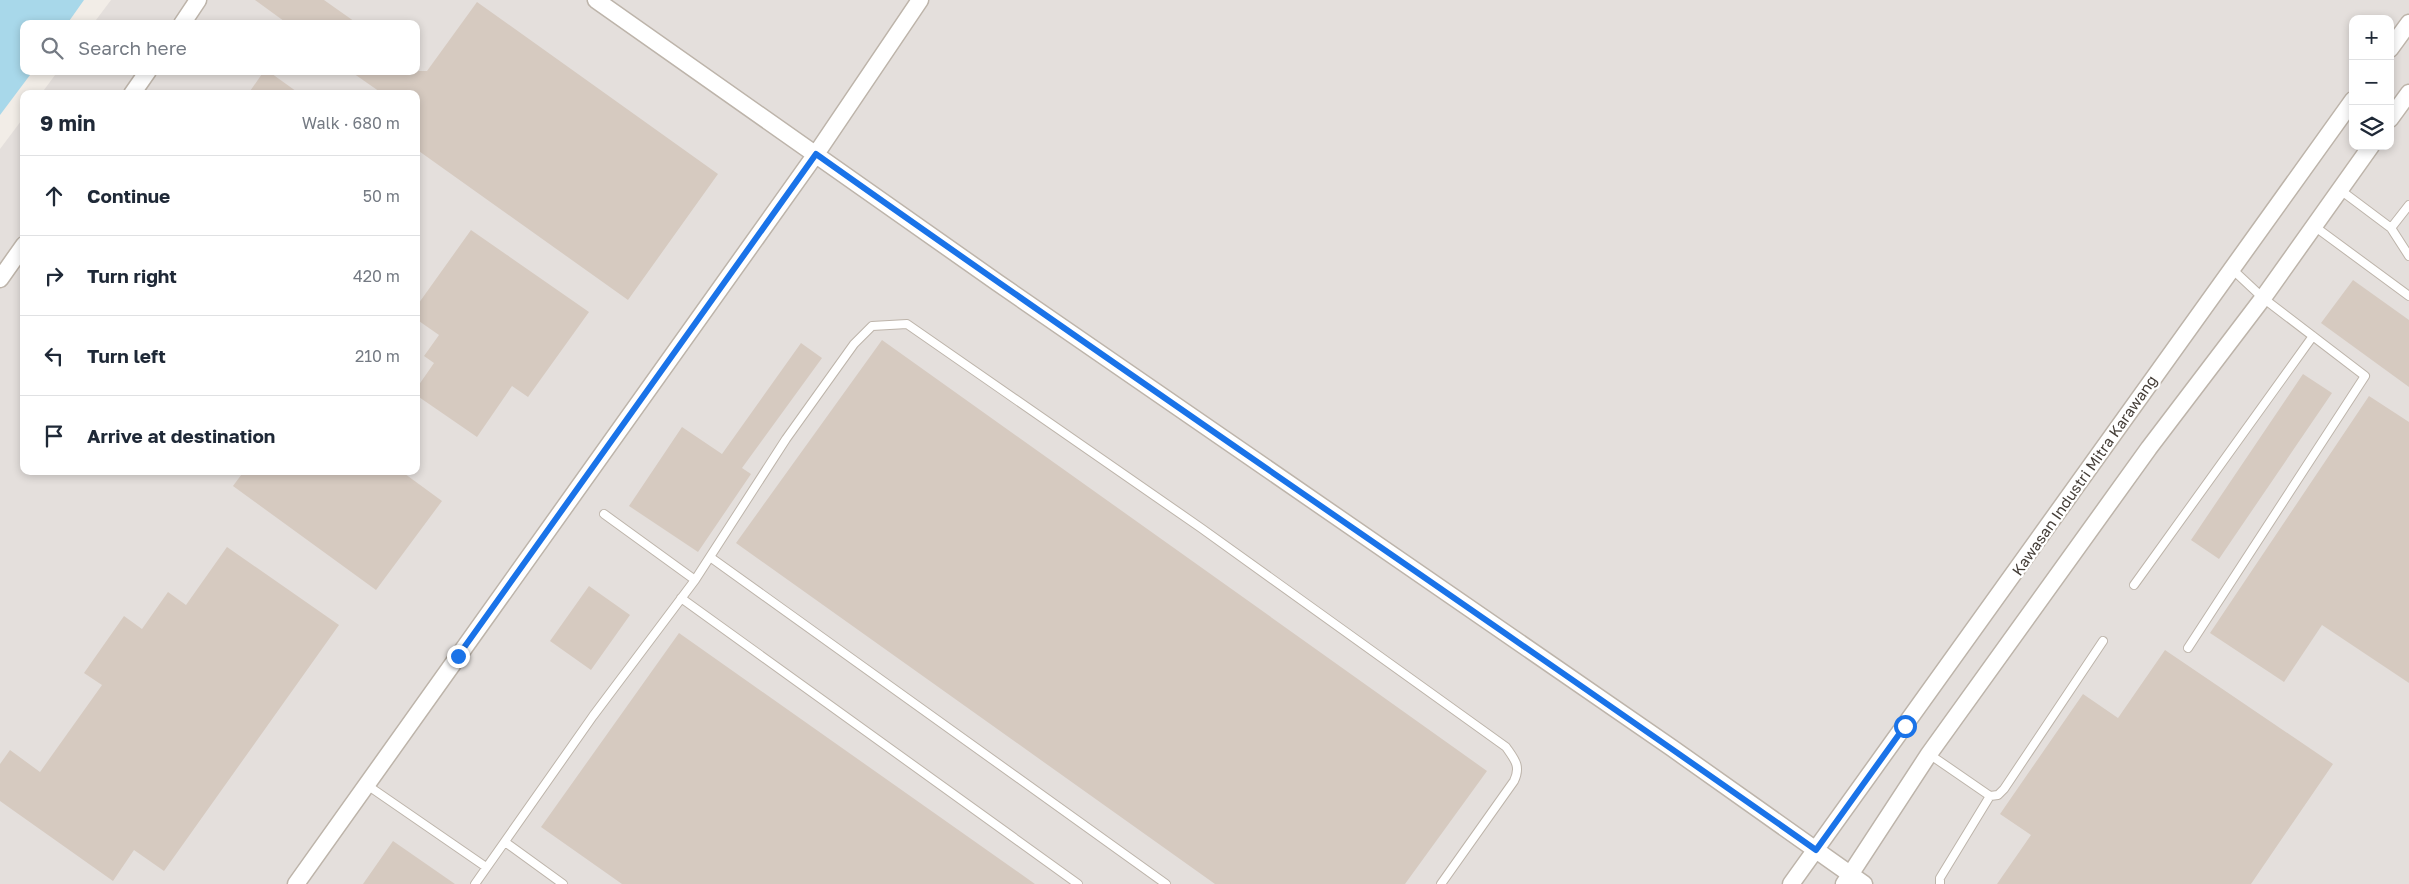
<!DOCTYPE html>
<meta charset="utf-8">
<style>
body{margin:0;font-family:"Golos Text",sans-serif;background:#f2f2f3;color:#1f2937}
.controls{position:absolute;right:15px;top:15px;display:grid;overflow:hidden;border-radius:10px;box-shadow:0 2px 8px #0003}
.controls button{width:45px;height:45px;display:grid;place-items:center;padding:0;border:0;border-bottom:1px solid #e0e1e3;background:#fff;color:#1f2937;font:25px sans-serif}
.stop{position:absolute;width:15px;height:15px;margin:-11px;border:4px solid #1a73e8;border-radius:50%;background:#fff}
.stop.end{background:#1a73e8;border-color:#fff;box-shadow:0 1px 5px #0008}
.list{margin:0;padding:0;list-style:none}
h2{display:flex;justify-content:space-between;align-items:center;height:65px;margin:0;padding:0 20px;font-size:21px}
h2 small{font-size:16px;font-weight:400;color:#747a83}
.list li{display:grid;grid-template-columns:32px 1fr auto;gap:15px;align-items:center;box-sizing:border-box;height:80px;padding:0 20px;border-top:1px solid #e0e1e3}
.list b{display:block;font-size:19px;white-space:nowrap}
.list em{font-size:16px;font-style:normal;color:#747a83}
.icon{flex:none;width:28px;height:28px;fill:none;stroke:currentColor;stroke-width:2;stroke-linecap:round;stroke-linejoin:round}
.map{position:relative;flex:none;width:2409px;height:884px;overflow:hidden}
.search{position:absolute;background:#fff;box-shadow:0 2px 8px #0003;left:20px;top:20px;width:400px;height:55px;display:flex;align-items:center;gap:12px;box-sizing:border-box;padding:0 18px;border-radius:10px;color:#747a83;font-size:19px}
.panel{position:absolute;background:#fff;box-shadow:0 2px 8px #0003;left:20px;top:90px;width:400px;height:385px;border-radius:10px}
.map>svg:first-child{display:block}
.industrial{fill:#e4dfdc;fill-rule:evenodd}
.water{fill:#a8d8ea}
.building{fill:#d6cac0}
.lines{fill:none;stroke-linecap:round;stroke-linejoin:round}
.lane-casing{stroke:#bdb4aa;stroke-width:10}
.street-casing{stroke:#bdb4aa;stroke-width:19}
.lane{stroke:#fff;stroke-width:8}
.street{stroke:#fff;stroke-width:16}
.route{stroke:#1a73e8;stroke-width:6}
.labels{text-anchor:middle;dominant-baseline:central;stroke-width:4.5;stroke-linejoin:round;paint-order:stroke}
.street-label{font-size:15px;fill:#443d37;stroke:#fff}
</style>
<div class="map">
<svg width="2409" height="884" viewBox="0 0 2409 884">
<rect width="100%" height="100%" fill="#f2ede7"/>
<path class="industrial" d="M111,0H2409V884H0V149L24,117V471H416V94H41L58,71H416V24H93ZM2353,19H2390V146H2353Z"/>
<path class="water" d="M0,0H84L67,24H24V71H33L0,115Z"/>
<path class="building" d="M255,0H324L358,24H288Z
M477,2L718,174L628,300L416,149V94H383L350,71H427Z
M264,71H268L300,94H248Z
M471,230L589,312L528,397L512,386L477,437L416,395V389L434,363L424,356L439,335L416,319V307Z
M2353,280L2409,320V387L2321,323Z
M882,340L1487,771L1405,884H1215L736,543Z
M801,343L822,358L742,468L751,474L698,552L629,506L682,427L722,454Z
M2303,374L2332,393L2219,559L2191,540Z
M2369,396L2409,422V683L2322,625L2284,682L2210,633Z
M244,471H401L442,501L376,590L233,486Z
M227,547L339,625L164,871L134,850L113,881L0,801V764L10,750L40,772L102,685L84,673L124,616L142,629L168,592L186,605Z
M589,586L630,615L591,670L550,641Z
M679,633L1035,884H622L541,827Z
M2165,650L2333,764L2251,884H1997L2031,835L2000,814L2083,694L2118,718Z
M393,841L455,884H363Z"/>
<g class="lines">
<defs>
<path id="lane" d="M2339,189L2391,228L2409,256
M2314,226L2409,296
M2391,228L2409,205
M604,514L695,580
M710,557L1166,884
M2134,585L2313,336
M681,598L1078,884
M2188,648L2365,376L2263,298L2231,268
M1929,754L1990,796L1998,795L2004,789L2103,641
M367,785L486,867
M505,842L563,884
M475,884L593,716L695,580L786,439L854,344L872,326L907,324L1201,528L1506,747C1515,760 1521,766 1514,781L1441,884
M1940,884V878L1990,796"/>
<path id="street" d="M596,0L998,283L1672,748L1864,884
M182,24L198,0
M2390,49L2409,23
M132,94L148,71
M2390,119L2409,93
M0,279L24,245
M296,884L816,154L920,0
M1791,884L2353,100
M1844,884L1929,754L2149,448L2263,298L2371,146"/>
</defs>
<use href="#lane" class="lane-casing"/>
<use href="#street" class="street-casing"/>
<use href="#lane" class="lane"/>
<use href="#street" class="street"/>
</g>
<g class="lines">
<path class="route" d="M458,656L816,154C1147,389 1484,616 1816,850L1905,726"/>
</g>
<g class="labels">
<g class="street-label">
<text transform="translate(2084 475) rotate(-55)">Kawasan Industri Mitra Karawang</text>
</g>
</g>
</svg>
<div class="controls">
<button>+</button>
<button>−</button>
<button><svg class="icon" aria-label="layers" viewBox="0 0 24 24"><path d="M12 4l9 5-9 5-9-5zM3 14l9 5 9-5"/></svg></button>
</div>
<div class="stop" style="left:1905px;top:726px"></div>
<div class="stop end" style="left:458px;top:656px"></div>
<div class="search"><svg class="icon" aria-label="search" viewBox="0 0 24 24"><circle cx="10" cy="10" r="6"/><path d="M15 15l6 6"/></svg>Search here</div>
<section class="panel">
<h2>9 min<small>Walk · 680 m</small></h2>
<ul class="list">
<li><svg class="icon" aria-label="ahead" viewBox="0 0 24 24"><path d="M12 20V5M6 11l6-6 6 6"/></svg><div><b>Continue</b></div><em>50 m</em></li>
<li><svg class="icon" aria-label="right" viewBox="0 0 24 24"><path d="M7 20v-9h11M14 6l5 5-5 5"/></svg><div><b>Turn right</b></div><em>420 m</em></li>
<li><svg class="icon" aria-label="left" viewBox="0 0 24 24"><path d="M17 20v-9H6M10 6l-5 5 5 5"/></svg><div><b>Turn left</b></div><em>210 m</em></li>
<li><svg class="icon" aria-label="arrive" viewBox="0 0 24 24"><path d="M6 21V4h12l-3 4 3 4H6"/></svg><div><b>Arrive at destination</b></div></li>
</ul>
</section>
</div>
